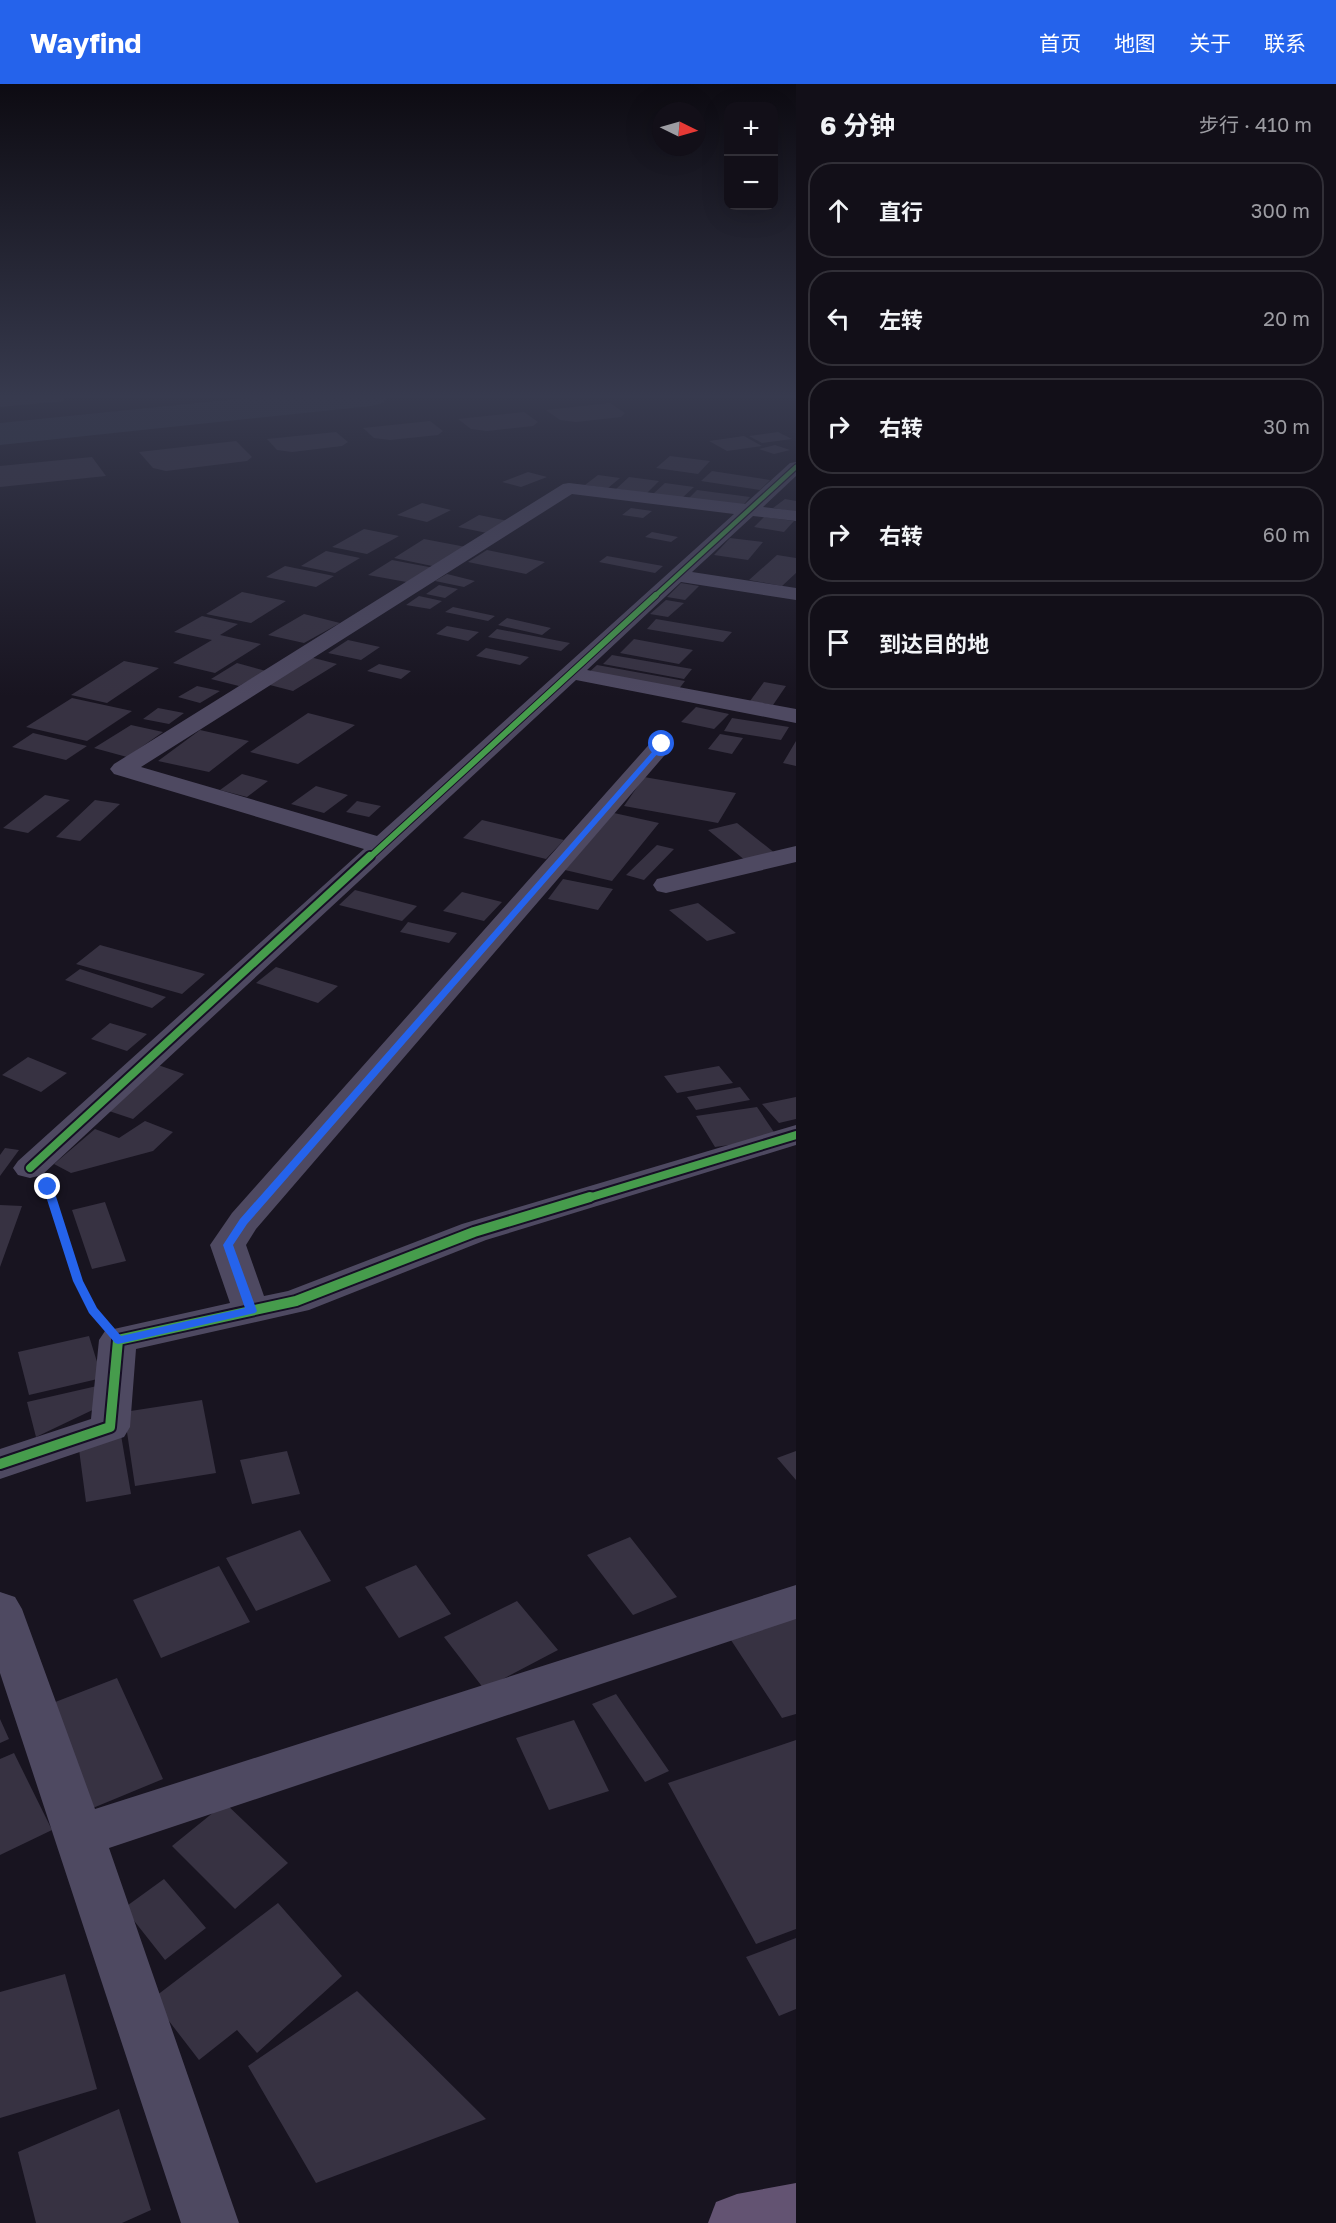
<!DOCTYPE html>
<html lang="zh">
<meta charset="utf-8">
<style>
body{margin:0;font-family:"Golos Text","Noto Sans SC",sans-serif;background:#1b1821;color:#f1f3f6}
.controls{position:absolute;right:18px;top:18px;display:grid;overflow:hidden;border-radius:12px;box-shadow:0 6px 24px #0002}
.controls button{width:54px;height:54px;display:grid;place-items:center;padding:0;border:0;border-bottom:2px solid #312f37;background:#120f18;color:#f1f3f6;font:30px sans-serif}
.compass{position:absolute;left:652px;top:18px;width:54px;height:54px;border-radius:50%;background:#120f18;box-shadow:0 6px 24px #0002;rotate:95deg}
.stop{position:absolute;width:18px;height:18px;margin:-14px;border:4px solid #2563eb;border-radius:50%;background:#fff}
.stop.end{background:#2563eb;border-color:#fff;box-shadow:0 2px 6px #0008}
.list{margin:0;padding:0;list-style:none}
h2{display:flex;justify-content:space-between;align-items:center;height:78px;margin:0;padding:0 24px;font-size:26px}
h2 small{font-size:20px;font-weight:400;color:#9c9ca2}
.list li{display:grid;grid-template-columns:39px 1fr auto;gap:18px;align-items:center;box-sizing:border-box;height:96px;margin:0 12px 12px;padding:0 12px;border:2px solid #312f37;border-radius:24px}
.list b{display:block;font-size:22px;white-space:nowrap}
.list em{font-size:20px;font-style:normal;color:#9c9ca2}
.icon{flex:none;width:33px;height:33px;fill:none;stroke:currentColor;stroke-width:2;stroke-linecap:round;stroke-linejoin:round}
.map{position:relative;flex:none;width:796px;height:2139px;overflow:hidden}
header{display:flex;align-items:center;gap:36px;box-sizing:border-box;height:84px;padding:0 30px;background:#2563eb;color:#fff}
header strong{font-size:28px}
nav{display:flex;gap:33px;margin-inline-start:auto;font-size:21px}
main{display:flex}
aside{flex:1;background:#120f18}
.map>svg:first-child{display:block}
.lines{fill:none;stroke-linecap:round;stroke-linejoin:round}
.taxiway{fill:#2f3546;fill-rule:evenodd}
.building{fill:#373242}
.path-far1{stroke:#485261;stroke-width:4;stroke-dasharray:3 4;stroke-linecap:butt}
.path{stroke:#485261;stroke-width:4.5;stroke-dasharray:4 5;stroke-linecap:butt}
.minor{fill:#4e4961;fill-rule:evenodd}
.major{fill:#635372;fill-rule:evenodd}
.cycleway-far3-casing{stroke:#160f25;stroke-width:7}
.cycleway-far2-casing{stroke:#160f25;stroke-width:8}
.cycleway-far1-casing{stroke:#160f25;stroke-width:12}
.cycleway-casing{stroke:#160f25;stroke-width:14}
.cycleway-far3{stroke:#469c4c;stroke-width:4.5}
.cycleway-far2{stroke:#469c4c;stroke-width:6}
.cycleway-far1{stroke:#469c4c;stroke-width:8}
.cycleway{stroke:#469c4c;stroke-width:10}
.route{fill:#2563eb}
</style>
<header>
<strong>Wayfind</strong>
<nav><a>首页</a><a>地图</a><a>关于</a><a>联系</a></nav>
</header>
<main>
<div class="map">
<svg width="796" height="2139" viewBox="0 0 796 2139">
<rect width="100%" height="100%" fill="#181420"/>
<g class="lines">
<path class="taxiway" d="M267,312H388L383,319L371,322L0,361V339Z"/>
</g>
<path class="building" d="M0,312H61L65,317L0,323Z
M610,319L625,329L621,333L576,338L560,336L546,326Z
M524,328L538,338L533,342L487,347L471,345L458,335Z
M430,337L443,347L438,351L390,356L374,354L363,344Z
M336,348L348,358L342,362L292,368L277,366L267,355Z
M778,348L792,355L762,359L749,352Z
M744,352L762,362L727,367L709,357Z
M236,357L252,373L247,377L166,387L153,384L139,368Z
M775,361L790,366L774,370L759,365Z
M670,372L710,377L698,390L656,384Z
M92,373L106,392L0,403V382Z
M712,387L770,396L760,406L701,397Z
M528,388L547,393L521,403L502,398Z
M598,391L620,394L608,404L585,401Z
M629,393L659,397L647,409L616,405Z
M665,399L694,403L682,414L653,410Z
M697,406L750,413L741,424L687,416Z
M785,415L796,417V428L773,424Z
M422,419L451,426L427,438L397,431Z
M631,424L652,427L643,434L622,431Z
M479,431L508,437L487,449L458,443Z
M764,433L794,437L784,448L754,443Z
M364,445L399,452L367,470L332,463Z
M652,448L678,453L671,458L645,453Z
M730,454L763,458L748,476L714,471Z
M424,455L466,463L437,483L394,474Z
M487,466L545,478L526,490L468,478Z
M326,467L360,474L335,489L301,482Z
M777,471L796,474V489L782,502L749,496Z
M607,472L663,482L655,489L599,478Z
M392,476L434,484L412,499L368,491Z
M285,482L334,492L316,503L266,493Z
M447,490L475,497L464,503L435,497Z
M681,499L699,502L685,516L667,513Z
M439,501L458,505L445,514L426,510Z
M242,508L286,517L251,539L206,530Z
M419,512L442,517L430,525L406,521Z
M666,516L684,519L668,533L650,530Z
M453,523L495,532L488,537L445,528Z
M304,530L340,539L304,559L268,551Z
M202,532L238,540L220,551L261,560L215,589L173,579L212,556L174,548Z
M507,534L551,544L542,551L498,541Z
M656,535L732,548L723,558L647,545Z
M447,542L479,548L468,557L436,550Z
M497,545L570,559L561,567L488,553Z
M634,555L693,566L679,580L620,569Z
M348,556L380,563L361,576L328,569Z
M486,564L529,573L520,581L476,572Z
M612,571L692,585L684,595L603,580Z
M310,573L337,580L293,607L266,600Z
M124,577L159,584L107,619L71,611Z
M237,579L266,587L239,602L211,595Z
M379,580L411,587L401,595L367,587Z
M597,581L685,597L678,606L588,589Z
M764,598L786,602L773,621L750,617Z
M197,602L220,607L200,619L178,613Z
M72,614L132,627L87,657L26,643Z
M696,623L729,630L714,645L681,638Z
M158,624L184,629L169,640L143,635Z
M308,629L355,641L298,680L250,668Z
M732,634L789,643L781,656L724,647Z
M131,641L163,648L127,673L94,664Z
M200,646L249,657L209,688L158,677Z
M33,649L87,662L66,676L12,663Z
M720,650L743,654L732,670L708,665Z
M796,657V682L783,679Z
M242,690L268,697L247,713L220,706Z
M644,693L736,709L718,739L624,722Z
M316,702L348,711L324,729L291,720Z
M45,711L70,716L28,749L3,744Z
M95,716L120,720L80,757L56,753Z
M357,717L381,722L369,733L346,728Z
M614,729L659,739L612,797L565,786Z
M482,736L564,756L546,775L463,754Z
M737,739L776,770L746,777L708,746Z
M657,761L674,765L644,796L626,791Z
M563,795L613,805L598,826L548,815Z
M355,806L417,822L402,837L339,821Z
M462,808L502,818L484,837L443,827Z
M698,819L736,849L707,857L669,826Z
M408,838L457,849L449,859L400,848Z
M100,861L205,890L182,910L76,880Z
M276,883L338,902L318,919L256,899Z
M80,885L166,913L152,924L65,896Z
M110,939L147,950L127,967L91,955Z
M28,973L67,989L41,1008L2,991Z
M158,981L184,990L133,1035L106,1026Z
M719,982L733,999L677,1009L664,992Z
M740,1003L750,1016L696,1026L687,1013Z
M796,1013V1035L779,1039L762,1020Z
M757,1023L778,1054L715,1063L696,1032Z
M145,1037L173,1048L153,1067L71,1089L54,1080L95,1045L119,1054Z
M5,1064L19,1066L0,1092V1071Z
M105,1118L126,1177L92,1185L72,1126Z
M0,1121L22,1122L0,1183Z
M89,1252L102,1294L29,1311L18,1268Z
M97,1302L103,1321L36,1353L27,1318Z
M202,1316L216,1389L135,1402L124,1328Z
M121,1351L131,1410L86,1418L78,1358Z
M287,1367L300,1410L252,1420L240,1376Z
M796,1367V1396L777,1374Z
M300,1446L331,1497L256,1527L226,1474Z
M630,1453L677,1513L633,1531L587,1471Z
M416,1481L451,1530L399,1554L365,1503Z
M219,1482L250,1538L161,1574L133,1516Z
M517,1517L558,1566L484,1605L444,1553Z
M796,1530V1630L782,1634L729,1553Z
M117,1594L163,1695L88,1726L45,1622Z
M616,1610L669,1687L645,1698L592,1620Z
M0,1635L9,1655L0,1659Z
M574,1636L609,1707L549,1726L516,1654Z
M796,1656V1845L756,1860L668,1699Z
M14,1669L52,1746L0,1771V1675Z
M225,1719L288,1779L235,1825L172,1762Z
M164,1795L206,1844L165,1876L124,1824Z
M278,1819L342,1892L257,1969L237,1946L199,1976L152,1915Z
M796,1854V1925L779,1932L746,1873Z
M65,1890L97,2005L0,2034V1908Z
M357,1907L486,2035L316,2099L248,1982Z
M119,2025L151,2126L122,2139H36L18,2068Z"/>
<g class="lines">
<path class="path-far1" d="M46,1102L50,1115"/>
<path class="path" d="M50,1113L78,1197L100,1235"/>
<path class="minor" d="M796,378V392L763,423L796,427V437L753,432L692,488L796,504V516L681,498L587,586L796,625V639L576,596L42,1091L30,1094L18,1091L13,1084L18,1077L364,765L114,690L110,685L114,680L563,400L569,399L745,420L790,379ZM572,410L734,430L377,752L141,683Z
M662,653L670,655L674,660L670,665L256,1145L246,1161L264,1212L288,1207L462,1140L796,1041V1061L486,1156L309,1226L136,1265L130,1343L124,1353L0,1395V1365L91,1335L99,1256L105,1247L230,1219L210,1161L232,1129L654,655Z
M796,762V778L666,809L657,807L653,801L657,795Z
M796,1501V1535L109,1764L239,2139H181L0,1589V1508L15,1513L22,1525L95,1725Z"/>
<path class="major" d="M796,2099V2139H708L716,2118L737,2110Z"/>
<defs>
<path id="cycleway-far3" d="M654,513L796,383"/>
<path id="cycleway-far2" d="M369,774L656,511"/>
<path id="cycleway-far1" d="M30,1084L370,772
M585,1115L796,1051"/>
<path id="cycleway" d="M0,1380L110,1343L118,1256L296,1217L474,1148L590,1113"/>
</defs>
<use href="#cycleway-far3" class="cycleway-far3-casing"/>
<use href="#cycleway-far2" class="cycleway-far2-casing"/>
<use href="#cycleway-far1" class="cycleway-far1-casing"/>
<use href="#cycleway" class="cycleway-casing"/>
<use href="#cycleway-far3" class="cycleway-far3"/>
<use href="#cycleway-far2" class="cycleway-far2"/>
<use href="#cycleway-far1" class="cycleway-far1"/>
<use href="#cycleway" class="cycleway"/>
</g>
<linearGradient id="sky" x2="0" y2="1"><stop stop-color="#0d0b12"/><stop offset="0.51" stop-color="#373a4e"/><stop offset="1" stop-color="#373a4e" stop-opacity="0"/></linearGradient>
<rect width="796" height="612" fill="url(#sky)"/>
<path class="route" d="M660,659L666,660L247,1140L233,1161L257,1227L255,1229L118,1260L115,1259L89,1229L73,1197L43,1103L45,1101L53,1103L83,1197L97,1224L121,1252L245,1224L223,1161L240,1135Z"/>
</svg>
<div class="controls">
<button>+</button>
<button>−</button>
</div>
<svg class="compass" viewBox="-18 -18 36 36"><path d="M0-13l5 13h-10z" fill="#e53935"/><path d="M0 13l5-13h-10z" fill="#9c9ca2"/></svg>
<div class="stop" style="left:662px;top:660px"></div>
<div class="stop end" style="left:48px;top:1103px"></div>
</div>
<aside>
<h2>6 分钟<small>步行 · 410 m</small></h2>
<ul class="list">
<li><svg class="icon" aria-label="ahead" viewBox="0 0 24 24"><path d="M12 20V5M6 11l6-6 6 6"/></svg><div><b>直行</b></div><em>300 m</em></li>
<li><svg class="icon" aria-label="left" viewBox="0 0 24 24"><path d="M17 20v-9H6M10 6l-5 5 5 5"/></svg><div><b>左转</b></div><em>20 m</em></li>
<li><svg class="icon" aria-label="right" viewBox="0 0 24 24"><path d="M7 20v-9h11M14 6l5 5-5 5"/></svg><div><b>右转</b></div><em>30 m</em></li>
<li><svg class="icon" aria-label="right" viewBox="0 0 24 24"><path d="M7 20v-9h11M14 6l5 5-5 5"/></svg><div><b>右转</b></div><em>60 m</em></li>
<li><svg class="icon" aria-label="arrive" viewBox="0 0 24 24"><path d="M6 21V4h12l-3 4 3 4H6"/></svg><div><b>到达目的地</b></div></li>
</ul>
</aside>
</main>
